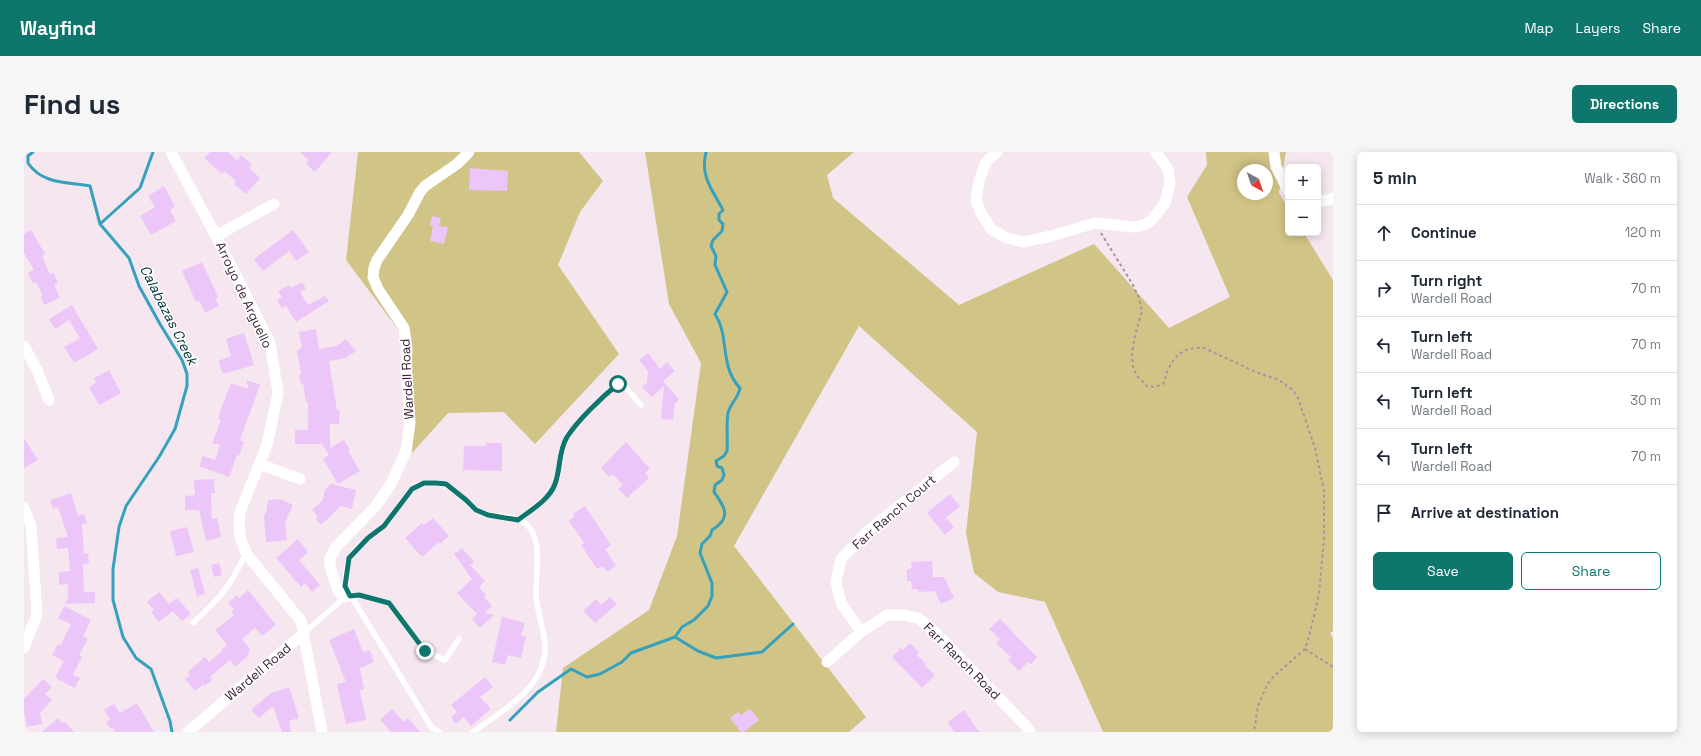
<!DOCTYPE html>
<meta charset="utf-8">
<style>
body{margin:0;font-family:"Space Grotesk",sans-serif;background:#f6f6f7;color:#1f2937}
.controls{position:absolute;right:12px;top:12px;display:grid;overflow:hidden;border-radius:6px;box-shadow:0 2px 10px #0003}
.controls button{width:36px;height:36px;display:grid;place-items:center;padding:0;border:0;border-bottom:1px solid #e0e1e3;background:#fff;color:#1f2937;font:20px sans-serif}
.compass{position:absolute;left:1213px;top:12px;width:36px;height:36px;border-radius:50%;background:#fff;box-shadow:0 2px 10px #0003;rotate:140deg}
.stop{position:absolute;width:12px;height:12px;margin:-9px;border:3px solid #0f766e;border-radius:50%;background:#fff}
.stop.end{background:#0f766e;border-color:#fff;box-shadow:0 1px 4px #0008}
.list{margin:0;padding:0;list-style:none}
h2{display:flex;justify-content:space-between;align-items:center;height:52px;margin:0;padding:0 16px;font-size:17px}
h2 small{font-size:13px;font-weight:400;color:#747a83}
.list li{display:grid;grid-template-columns:26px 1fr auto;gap:12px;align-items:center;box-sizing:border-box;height:56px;padding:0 16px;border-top:1px solid #e0e1e3}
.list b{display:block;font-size:15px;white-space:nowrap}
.list p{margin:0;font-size:13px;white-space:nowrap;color:#747a83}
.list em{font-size:13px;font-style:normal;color:#747a83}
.actions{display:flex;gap:8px;padding:12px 16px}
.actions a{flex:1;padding:9px 0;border:1px solid #0f766e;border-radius:6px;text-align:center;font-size:14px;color:#0f766e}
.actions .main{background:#0f766e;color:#fff}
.icon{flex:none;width:22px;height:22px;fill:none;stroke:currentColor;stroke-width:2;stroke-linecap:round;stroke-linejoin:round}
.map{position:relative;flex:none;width:1309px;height:580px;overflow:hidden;border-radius:6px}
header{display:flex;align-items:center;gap:24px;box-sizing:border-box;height:56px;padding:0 20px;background:#0f766e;color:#fff}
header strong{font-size:19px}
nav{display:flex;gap:22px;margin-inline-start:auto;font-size:14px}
.intro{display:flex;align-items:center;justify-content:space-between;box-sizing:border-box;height:96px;padding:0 24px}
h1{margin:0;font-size:28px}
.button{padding:10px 18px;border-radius:6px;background:#0f766e;color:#fff;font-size:14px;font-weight:700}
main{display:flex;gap:24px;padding:0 24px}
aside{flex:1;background:#fff;border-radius:6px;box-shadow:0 2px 10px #0003}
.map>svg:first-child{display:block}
.green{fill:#d1c487;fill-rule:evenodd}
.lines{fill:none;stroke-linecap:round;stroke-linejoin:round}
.stream{stroke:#36a1bc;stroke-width:3}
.building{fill:#edc6f9}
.path{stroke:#a893a2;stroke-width:2;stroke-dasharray:3 3;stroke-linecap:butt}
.lane{stroke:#fff;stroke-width:5.5}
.street{stroke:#fff;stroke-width:11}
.route{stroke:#0f766e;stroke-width:5}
.labels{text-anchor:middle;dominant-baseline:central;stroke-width:3;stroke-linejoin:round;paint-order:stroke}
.street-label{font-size:13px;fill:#3a1e32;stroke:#fff}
.water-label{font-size:14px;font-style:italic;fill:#01333f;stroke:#fff}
</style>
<header>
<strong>Wayfind</strong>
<nav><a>Map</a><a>Layers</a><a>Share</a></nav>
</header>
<div class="intro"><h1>Find us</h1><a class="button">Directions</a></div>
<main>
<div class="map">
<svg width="1309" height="580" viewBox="0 0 1309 580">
<rect width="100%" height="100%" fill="#f5e6f0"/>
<path class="green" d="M334,0H555L579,29L556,60L534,113L595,202L511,292L480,260L424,261L388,301L390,270L387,215L388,196L322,108Z
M621,0H830L803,23L809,46L935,153L1070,92L1145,176L1206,145L1163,45L1183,13L1182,0H1262L1255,41L1264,56V81H1280L1309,128V479L1306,481L1309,486V580H1079L1021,450L974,440L950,421L942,381L953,280L835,174L710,394L842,565L825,580H532L539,516L625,458L653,384L677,211L645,152ZM1219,18H1243V42H1219Z"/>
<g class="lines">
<path class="stream" d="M9,0L4,4V11C18,32 42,30 66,34L76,72L105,106L115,134L136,172L158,208L163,222V234L151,277L135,305L102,354L95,375L89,417V448L99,485L112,506L127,517L146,569L148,580
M76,72L116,36L129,0
M651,485L674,499L692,506L738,500L769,472
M486,568L514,540L547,517L563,525L576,522L598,510L607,501L651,485L658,475L670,468L684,454L688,444V431L676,401L678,392L686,384L688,378C708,366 701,355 690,340L691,333L698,328L700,323L698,316L693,314L692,309L700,304L703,299C704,287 702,273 704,261C707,250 714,247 716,236C695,214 706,185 691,162L703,140L691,113L692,104L687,94L689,88L698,79L699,72L695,68V62L699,58C688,37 676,25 682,0"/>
</g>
<path class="building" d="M186,0H204L213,8L217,3L228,13L225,16L236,26L222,42L210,32L212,29L200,19L198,22L180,6Z
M276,0H308L291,20L282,12L285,8Z
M446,16L484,19L483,39L445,38Z
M140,34L151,54L146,58L152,69L127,83L116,64L131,55L124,44Z
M408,64L417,66L415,74L424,75L420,92L406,89L409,74L406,73Z
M7,78L21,102L18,104L26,122L30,121L34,131L30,132L36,146L20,153L17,145L19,144L12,130L9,131L4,121L10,118L0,101V82Z
M269,78L285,100L272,109L265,99L239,119L230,107Z
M178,110L194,145L191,146L195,154L181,161L175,148L172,150L158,119Z
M278,130L282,137L276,140L284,153L301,144L305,149L272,170L262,154L258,156L253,148L258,145L254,139L265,133L267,136Z
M48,153L74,197L50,211L40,195L56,186L45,168L31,177L25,167Z
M292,177L295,197L313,194L322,187L332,199L322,206L305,209L313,258H316L315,272H306V296L320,288L326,298L324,299L336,319L314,332L299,307L305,303L298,292H271V278H284V250H282L279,231L277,232L275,223L277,222L273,199L278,195L275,180Z
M220,181L230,213L199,222L194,209L207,204L202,187Z
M624,201L636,217L643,210L651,219L639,229L655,247L651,252L649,268L637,267L640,234L628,245L618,235L623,231L624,219L615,208Z
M85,218L97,241L75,253L65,235L72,231L70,226Z
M222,228L236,233L216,288L220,290L215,304L213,303L205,325L175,314L179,304L191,308L196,293L188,291L197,268L194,267L197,257L207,231L225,237Z
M0,286L14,308L0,316Z
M602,290L626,317L621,321L625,326L603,346L594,337L599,333L589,322L585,325L577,316Z
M462,291H478V319L439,318L440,294H462Z
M190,327L191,341H187L188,367L193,366L197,385L182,389L175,358H161V344L171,343L170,328Z
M307,332L332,338L328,357L317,354L297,373L292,367L293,363L288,358L298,349L301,338Z
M47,341L54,364L60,362L63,371L58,372L60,402L64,401L65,411L59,412L60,440H71V451L41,452L44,446V432L35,433V420L46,419L44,396L33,397L32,386L44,385L34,355L29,357L26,348Z
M926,342L936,354L922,366L930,375L921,383L903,361Z
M256,347L269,353L261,370L263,388L242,390L240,364L243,357V353L245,348Z
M561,354L587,393L581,397L592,414L583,420L578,414L573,417L557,393L560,391L545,369L551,364L549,362Z
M409,366L425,384L416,392L415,390L398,405L381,386L398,371L400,373Z
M163,375L170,400L152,404L146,379Z
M274,387L284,400L275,408L296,433L288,440L281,431L277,435L252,406Z
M438,396L450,410L446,413L461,429L455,435L462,443L460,445L468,454L461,461L470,463L456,476L448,467L453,462L433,441L448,427L430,402Z
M908,409L909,425H920L930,446L917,452L911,439L895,440L893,437H888L887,429H883V418L888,416L887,410Z
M195,411L198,423L190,425L187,413Z
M174,416L181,442L173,444L166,418Z
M224,438L252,473L238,484L231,476L218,487L227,498L223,501L225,503L211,515L206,508L186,525L188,528L181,534L180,532L171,539L161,527L166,523L164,520L181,505L185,510L198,499L197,498L203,493L191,478L210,463L207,460L210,458L204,451L213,443L215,446Z
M135,440L145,452L151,447H154L167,462L158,469L149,459L135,470L127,460L130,458L123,450Z
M586,445L593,452L571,471L559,459L572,447L577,453Z
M40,454L67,468L59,484L64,487L55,503L58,505L49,523L56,526L51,536L31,526L40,509L28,503L34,492L36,494L47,472L34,466Z
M478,465L501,471L497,483L502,484L497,506L484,503L481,513L468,510Z
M976,467L1013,505L1007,512L1004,510L995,519L984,508L987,505L972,491L976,487L965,477Z
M330,477L339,500L346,498L350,510L336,516L340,537L336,538L342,568L322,572L313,532L322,530L305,488Z
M886,491L895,500L893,503L902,512L900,513L911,523L898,536L868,505L877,496L879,498Z
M461,525L469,535L456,545L467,557L447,574L440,565L432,572L427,565L433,560L427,553Z
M19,527L28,535L21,542L28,548L16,561L18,572L3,575L0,561V547Z
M265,535L275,566L265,569L267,580H258L249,554L235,566L227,558L247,541Z
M113,551L130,580H91L89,576L87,577L82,570L86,567L80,558L90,552L96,561Z
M368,557L380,570L384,566L396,580H367L356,568Z
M726,557L735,568L720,580H717L706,566L714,560L717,563Z
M940,558L955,580H930L924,570Z
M34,566L38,571L40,569L50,580H18Z"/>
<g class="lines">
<path class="path" d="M1077,81L1109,133L1115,146L1118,159L1111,183L1108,202L1109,215L1113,224L1123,234L1131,235L1139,232C1141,228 1142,224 1143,220C1151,202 1160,195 1180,196L1232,220L1255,228L1269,238L1274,246L1291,296L1300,339V388L1295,442L1285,485L1281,497L1249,525L1243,533L1234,554L1230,580
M1281,497L1309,515"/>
<path class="lane" d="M494,367C507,358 525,347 531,332C537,317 534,300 543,285C554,268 578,245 594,232L600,233L617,253
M169,471C196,446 206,435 222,401
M280,481L321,445L335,443L365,451L401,499L421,508L435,487
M415,580L408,576L321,434C322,425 321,415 325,407C331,392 349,385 360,374C374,361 379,337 401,331C424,326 436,346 452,358C468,369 492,359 505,375C518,390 512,421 512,440C512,459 521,478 521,497C520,537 478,559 449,580"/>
<path class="street" d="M147,0L192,84L246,191L254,241L243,293L216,360L215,375L217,388L222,401L277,469L298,580
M973,0L962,10L955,29L952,48L957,61L968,78L983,86L999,90L1027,84L1071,71L1109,75L1117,74L1127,69L1141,51L1146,31L1144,17L1132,0
M1250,0L1252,15L1264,38
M1294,49L1304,48L1309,46
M192,84L250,52
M0,194L13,218L25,248
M235,312L276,327
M0,356L7,373L13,462L0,496
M321,445L314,439L306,414V406L312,395L351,355L367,332L382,299L386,271L382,215L383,196L380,176L354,137L349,125L350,116L353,108L384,63L396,40L401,34L433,12L445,0
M837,480L817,451L812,430L817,407L845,378L930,310
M803,510L837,480L863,463H879L894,466L912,481L1001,573L1006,580
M164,580L280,481"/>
</g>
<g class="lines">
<path class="route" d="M401,499L365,451L335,443L326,444L321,434L325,406L344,386L360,374L388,337L400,331H412L422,332L442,348L452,358L464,363L494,368C507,358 525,348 531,332C537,316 534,300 543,285C554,268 578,245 594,232"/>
</g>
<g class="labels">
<g class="street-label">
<text transform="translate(220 143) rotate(65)">Arroyo de Arguello</text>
<text transform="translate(383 227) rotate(-93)">Wardell Road</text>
<text transform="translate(870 360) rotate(-41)">Farr Ranch Court</text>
<text transform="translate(938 509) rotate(45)">Farr Ranch Road</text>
<text transform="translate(234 520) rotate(-40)">Wardell Road</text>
</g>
<g class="water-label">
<text transform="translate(145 163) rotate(63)">Calabazas Creek</text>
</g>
</g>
</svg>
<div class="controls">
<button>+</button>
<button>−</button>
</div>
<svg class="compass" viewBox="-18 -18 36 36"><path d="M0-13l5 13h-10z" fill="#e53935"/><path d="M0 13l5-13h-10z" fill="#747a83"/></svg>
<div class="stop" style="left:594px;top:232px"></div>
<div class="stop end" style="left:401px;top:499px"></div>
</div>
<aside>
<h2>5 min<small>Walk · 360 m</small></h2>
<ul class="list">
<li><svg class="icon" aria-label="ahead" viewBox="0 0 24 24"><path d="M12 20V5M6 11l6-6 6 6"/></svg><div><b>Continue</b></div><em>120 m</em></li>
<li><svg class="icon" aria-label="right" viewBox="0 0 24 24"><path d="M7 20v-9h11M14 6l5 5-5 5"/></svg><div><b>Turn right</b><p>Wardell Road</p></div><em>70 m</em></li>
<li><svg class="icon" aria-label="left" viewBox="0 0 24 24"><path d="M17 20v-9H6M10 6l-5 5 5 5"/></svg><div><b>Turn left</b><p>Wardell Road</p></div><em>70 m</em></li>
<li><svg class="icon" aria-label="left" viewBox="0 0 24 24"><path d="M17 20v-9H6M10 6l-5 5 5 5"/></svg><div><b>Turn left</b><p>Wardell Road</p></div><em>30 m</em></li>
<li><svg class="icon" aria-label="left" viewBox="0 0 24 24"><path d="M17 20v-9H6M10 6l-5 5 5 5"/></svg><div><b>Turn left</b><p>Wardell Road</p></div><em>70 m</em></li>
<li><svg class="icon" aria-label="arrive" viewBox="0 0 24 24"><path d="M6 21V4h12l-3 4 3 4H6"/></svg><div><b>Arrive at destination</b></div></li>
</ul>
<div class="actions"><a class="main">Save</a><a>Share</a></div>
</aside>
</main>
